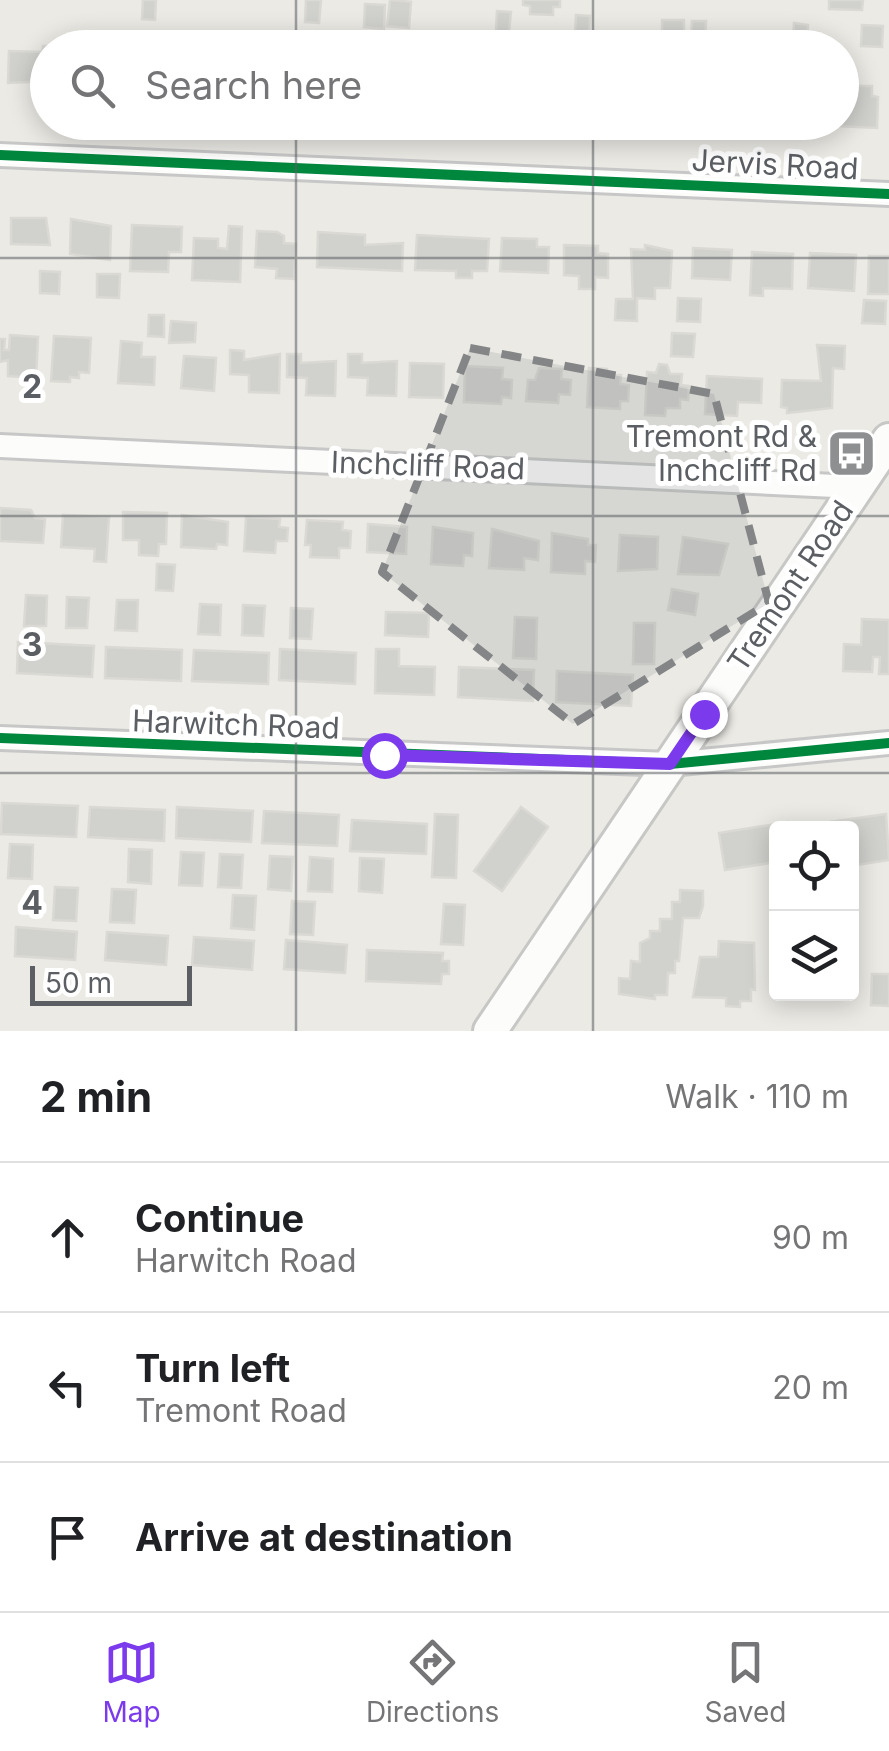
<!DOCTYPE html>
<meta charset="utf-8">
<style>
body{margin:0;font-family:Inter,sans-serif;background:#f6f6f6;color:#202124}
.controls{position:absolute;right:30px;bottom:30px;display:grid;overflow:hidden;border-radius:10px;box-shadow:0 5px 25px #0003}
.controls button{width:90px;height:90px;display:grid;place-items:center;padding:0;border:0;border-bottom:2px solid #e0e0e0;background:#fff;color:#202124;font:50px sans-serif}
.scale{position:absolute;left:30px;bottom:25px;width:162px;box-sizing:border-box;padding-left:10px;border:5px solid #5b5e62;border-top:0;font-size:28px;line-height:35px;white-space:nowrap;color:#5b5e62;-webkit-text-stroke:8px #fff;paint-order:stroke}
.stop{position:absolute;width:30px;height:30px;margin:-22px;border:8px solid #7c3aed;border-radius:50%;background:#fff}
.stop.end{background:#7c3aed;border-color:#fff;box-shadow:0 2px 10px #0008}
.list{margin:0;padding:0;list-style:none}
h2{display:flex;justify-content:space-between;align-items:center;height:130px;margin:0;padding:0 40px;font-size:42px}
h2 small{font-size:32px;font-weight:400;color:#757577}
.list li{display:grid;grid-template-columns:65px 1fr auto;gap:30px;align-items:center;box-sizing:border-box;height:150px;padding:0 40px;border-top:2px solid #e0e0e0}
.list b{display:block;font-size:38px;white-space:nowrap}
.list p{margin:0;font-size:32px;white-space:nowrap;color:#757577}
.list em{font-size:32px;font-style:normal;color:#757577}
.icon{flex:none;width:55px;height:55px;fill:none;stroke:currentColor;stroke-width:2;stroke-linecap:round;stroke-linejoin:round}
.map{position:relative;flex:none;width:889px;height:1031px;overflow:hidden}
.search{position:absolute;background:#fff;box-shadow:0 5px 25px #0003;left:30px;right:30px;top:30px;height:110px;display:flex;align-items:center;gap:25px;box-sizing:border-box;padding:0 35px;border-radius:55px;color:#757577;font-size:38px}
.sheet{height:580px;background:#fff}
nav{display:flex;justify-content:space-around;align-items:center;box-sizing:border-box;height:140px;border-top:2px solid #e0e0e0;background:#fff;font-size:28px;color:#757577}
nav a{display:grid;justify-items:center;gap:5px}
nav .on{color:#7c3aed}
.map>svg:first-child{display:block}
.building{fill:#d1d1ce;stroke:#dad9d4;stroke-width:2.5}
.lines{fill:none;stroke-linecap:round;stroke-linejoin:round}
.street-casing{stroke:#c7c7c7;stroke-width:28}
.secondary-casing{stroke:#c7c7c5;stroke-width:38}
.street{stroke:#fcfcfb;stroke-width:22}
.secondary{stroke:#fcfcfb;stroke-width:32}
.cycleway-casing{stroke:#fff;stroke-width:16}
.cycleway{stroke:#00873e;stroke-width:10}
.route{stroke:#7c3aed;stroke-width:12}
.marked{fill:#838587;fill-opacity:0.2;stroke:#838587;stroke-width:8;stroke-dasharray:20 12;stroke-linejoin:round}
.grid{fill:none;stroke:#5b5e62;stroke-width:2.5;stroke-opacity:0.55}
.labels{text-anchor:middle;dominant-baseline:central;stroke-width:10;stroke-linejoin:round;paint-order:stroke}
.street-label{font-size:30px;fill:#5b5e62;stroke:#fff}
.poi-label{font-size:30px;fill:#5b5e62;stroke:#fff;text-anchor:end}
.grid-label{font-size:32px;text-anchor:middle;font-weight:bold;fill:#5b5e62;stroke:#fff;stroke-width:10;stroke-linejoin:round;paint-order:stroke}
</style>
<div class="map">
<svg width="889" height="1031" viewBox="0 0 889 1031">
<rect width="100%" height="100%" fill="#ebeae5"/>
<path class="building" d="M143,0H156L155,20L142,19Z
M306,0H321L319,23L305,22Z
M390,0L411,2L409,28L387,26Z
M523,0H560V7H553V15L530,14V6L523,5Z
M829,0H863L862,10L829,9Z
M365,4L385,5L384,29L364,27Z
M497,11L511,12L509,32L496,31Z
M576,15L590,16L589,36L575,35Z
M662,20H684V42H662Z
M692,21H706L705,41H691Z
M794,23L808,25L807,45L793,44Z
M862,25L883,26L882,47L861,46Z
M43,46H56L48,48V81L8,83L9,51L42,52Z
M857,86H872V96L878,97L877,128L835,126L842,122V96L856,97Z
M11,218H46L50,245L11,244Z
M71,219L111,226L110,260L70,254Z
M132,225L182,227L181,252H169L168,272L130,271Z
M229,226L242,227L240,282L192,280L194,238L218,239V248L227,249Z
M257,231L277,232L284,236V243L296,244L294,279L276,278L277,269L255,267Z
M318,232L365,235V245L403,243L402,271L317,267Z
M417,235L489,239L487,271H472V278H456V271L415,270Z
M502,238L537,239V247H549L548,273L500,271Z
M564,245L598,246V253L608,254V278L595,277V289H579V276L564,275Z
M645,245L672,251L670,288H655V299L637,298V321L615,320L616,299H633L631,249L645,250Z
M693,248L732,250L730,280L692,278Z
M752,252L793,254L792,289L763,288V296L750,295Z
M810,253L856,255L854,291L808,288Z
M869,256H889V294H868Z
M40,271L60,272L59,294L40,293Z
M97,274H120L119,298L97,297Z
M678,298L701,299L700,322L677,321Z
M864,300L886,301L885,324L862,323Z
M149,315H164V337L148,336Z
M171,321L196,323L195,342L169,343Z
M672,333L695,334L693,357L671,356Z
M10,335L38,337L36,378L8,376V360L0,362V339H5L4,350H9Z
M54,336L91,338L89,373L79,372V378L70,377V382L51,381Z
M121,341L142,343L141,357H155L154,385L118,383Z
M817,345L845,346L844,369L833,368L832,408L787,413V408L781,407L782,380L821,381Z
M230,350L244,351V360L280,354L279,393L249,392V375L230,374Z
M287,354H301V363L336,361L335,396L306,395L307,378L287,377Z
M348,354H362V363L397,361L396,396L367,395L368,378L348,377Z
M184,356L216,358L214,391L181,388Z
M410,363L444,364L443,398L409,397Z
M659,364L667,365L670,374H682L681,385L689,386L688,400L680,399V408H666L665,416L645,415L647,372L656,373Z
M465,366L503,368L502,379L512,380L511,398L502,397L501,404L464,402Z
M539,368L562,369L561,379L571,380L570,395L559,394L558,403L526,401L528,380H535Z
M589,368L607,369V375H621L620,384L629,385L628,401H620V409L587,407Z
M707,376L762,379L761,403L738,402L737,416L705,414Z
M0,508L31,510L35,518L45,519L43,543L0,541Z
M123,512L167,513L166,544H159L158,556L139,555V540H123Z
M63,515L109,517L106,562L94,561L95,549L61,547Z
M182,515L228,522L227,545L217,544L216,549L181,547Z
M246,517L280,519L279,527L288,528L287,541H276L275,553L244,551Z
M307,520L343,522L342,530L351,531L350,548H339V558L310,557L311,545H305Z
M368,524L407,527L406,554L367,552Z
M433,527L473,533L472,556L464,555L463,566L431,564Z
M492,529L539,541L538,560L524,558V570L489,568Z
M552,533L588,539V545H596L595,562L585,561V574L551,572Z
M620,535L658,537L657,569L618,571Z
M683,537L728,544L719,575L678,574Z
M157,564L175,565L173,591L156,590Z
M672,589L698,594L695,615L668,610Z
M26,595L47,596L46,626H24Z
M67,597L89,598L87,628H66Z
M117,600H138L137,631L115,630Z
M200,604L221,605L220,635L198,634Z
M243,605L265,606L263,636L242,635Z
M291,608L313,609L311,639L290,638Z
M386,612L429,613L428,637L385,635Z
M515,617L537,618L536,659L513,658Z
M862,619L889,620V674H879L880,657H873L872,672L843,671L844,644L861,645Z
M634,623H655L654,664H633Z
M18,642L94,646L92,677L17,673Z
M106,647L182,650L181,681L105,678Z
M280,649L356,653L355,684L279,680Z
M376,649H399V666L435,667L434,695L375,693Z
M194,650L269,653L268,684L192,681Z
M459,667L534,670L533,701L458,697Z
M557,671L633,675L631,706L556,702Z
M2,803L78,806L76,837L1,834Z
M90,807L165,810L164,841L88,837Z
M177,807L253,811L251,842L176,838Z
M521,807L548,827L502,891L474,871Z
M264,811L339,815L337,846L262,843Z
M435,814L458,815L456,878L432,877Z
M886,814L889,860L856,865L852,828H817L816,824Z
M352,820L427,824L426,854L350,851Z
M788,822L789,828H776V862L725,870L719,833Z
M10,844L33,845L32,879L8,878Z
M129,849L152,850L151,884L128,882Z
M181,852L204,853L202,886L179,885Z
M220,854L243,855L241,888L218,887Z
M270,856L293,857L291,891L268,889Z
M310,857L333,859L332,892L308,891Z
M360,858L384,859L382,893L359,891Z
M55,887L78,888L76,921L53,920Z
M112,889L136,890L134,923L110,922Z
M680,890L703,891V906L699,918H683L679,961H675V973H668L667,995H655V999L619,994V978L630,979L631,961L640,962V943L650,938V931H660V919H672V902H680Z
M233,895L256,896L254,930L231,928Z
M292,901L315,902L313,935L290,934Z
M444,904L465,905L463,945L441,944Z
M16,927L77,932L75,960L15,956Z
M107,932L168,936L166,965L105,960Z
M194,937L254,941L252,970L192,965Z
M286,940L347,945L345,973L284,969Z
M719,941L754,943L755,990L751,989V1001H740V1007L726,1006V998L693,997L700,957H718Z
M367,950L443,953L442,961H449V974H442L441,984L366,981Z
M872,974H889V1006L871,1005Z"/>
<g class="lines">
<defs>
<path id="street" d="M0,155L889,194
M0,446L856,487
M0,738L670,764L889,743"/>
<path id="secondary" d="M490,1031L889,440"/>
</defs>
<use href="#street" class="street-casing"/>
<use href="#secondary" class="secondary-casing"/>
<use href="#street" class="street"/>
<use href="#secondary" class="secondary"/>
<defs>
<path id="cycleway" d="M0,155L889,194
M0,738L670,764L889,743"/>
</defs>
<use href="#cycleway" class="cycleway-casing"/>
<use href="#cycleway" class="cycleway"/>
</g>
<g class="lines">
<path class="route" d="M384,755L670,764L704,714"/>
</g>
<path class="marked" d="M470,348L714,394L769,603L573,724L382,572Z"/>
<path class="grid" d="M296,0V48M593,0V48M296,122V1031M593,122V1031M0,258H889M0,516H889M0,773H889"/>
<defs>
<symbol id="bus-square" viewBox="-11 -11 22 22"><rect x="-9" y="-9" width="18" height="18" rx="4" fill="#8d8f90" stroke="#fff"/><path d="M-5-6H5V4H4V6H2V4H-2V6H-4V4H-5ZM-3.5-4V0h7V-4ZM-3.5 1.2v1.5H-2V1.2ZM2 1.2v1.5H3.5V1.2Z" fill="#fff"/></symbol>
</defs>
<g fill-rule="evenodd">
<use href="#bus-square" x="824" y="426" width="55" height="55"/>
</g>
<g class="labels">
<g class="street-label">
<text transform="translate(775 164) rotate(3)">Jervis Road</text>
<text transform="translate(428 465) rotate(2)">Inchcliff Road</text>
<text transform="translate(790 586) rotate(-56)">Tremont Road</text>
<text transform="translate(236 724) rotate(2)">Harwitch Road</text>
</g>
<g class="poi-label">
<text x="817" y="436">Tremont Rd &amp;<tspan x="817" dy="34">Inchcliff Rd</tspan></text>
</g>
</g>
<g class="grid-label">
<text x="32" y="398">2</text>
<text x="32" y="656">3</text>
<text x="32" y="914">4</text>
</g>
</svg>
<div class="controls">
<button><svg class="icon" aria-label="locate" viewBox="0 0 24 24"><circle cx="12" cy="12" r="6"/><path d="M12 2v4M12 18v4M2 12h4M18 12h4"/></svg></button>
<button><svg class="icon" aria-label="layers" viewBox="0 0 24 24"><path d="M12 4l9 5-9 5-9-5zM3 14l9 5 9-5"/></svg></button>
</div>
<div class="scale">50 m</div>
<div class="stop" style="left:384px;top:755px"></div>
<div class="stop end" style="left:704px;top:714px"></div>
<div class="search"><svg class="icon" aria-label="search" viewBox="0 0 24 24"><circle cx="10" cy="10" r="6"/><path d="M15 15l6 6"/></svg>Search here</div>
</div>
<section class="sheet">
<h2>2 min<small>Walk · 110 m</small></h2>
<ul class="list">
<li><svg class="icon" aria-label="ahead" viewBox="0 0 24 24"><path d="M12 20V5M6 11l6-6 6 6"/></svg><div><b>Continue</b><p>Harwitch Road</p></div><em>90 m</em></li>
<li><svg class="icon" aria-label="left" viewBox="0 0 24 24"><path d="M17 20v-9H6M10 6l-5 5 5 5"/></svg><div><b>Turn left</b><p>Tremont Road</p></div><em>20 m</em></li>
<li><svg class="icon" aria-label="arrive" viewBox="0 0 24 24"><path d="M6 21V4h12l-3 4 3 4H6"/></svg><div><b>Arrive at destination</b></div></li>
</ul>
</section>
<nav>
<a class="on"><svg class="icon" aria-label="map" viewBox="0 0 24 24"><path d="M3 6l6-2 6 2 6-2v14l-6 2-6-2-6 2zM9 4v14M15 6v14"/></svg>Map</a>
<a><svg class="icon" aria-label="directions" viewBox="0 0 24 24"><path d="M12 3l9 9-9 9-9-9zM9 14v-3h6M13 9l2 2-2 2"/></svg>Directions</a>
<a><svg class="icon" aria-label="saved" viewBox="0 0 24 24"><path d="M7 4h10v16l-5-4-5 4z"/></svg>Saved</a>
</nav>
